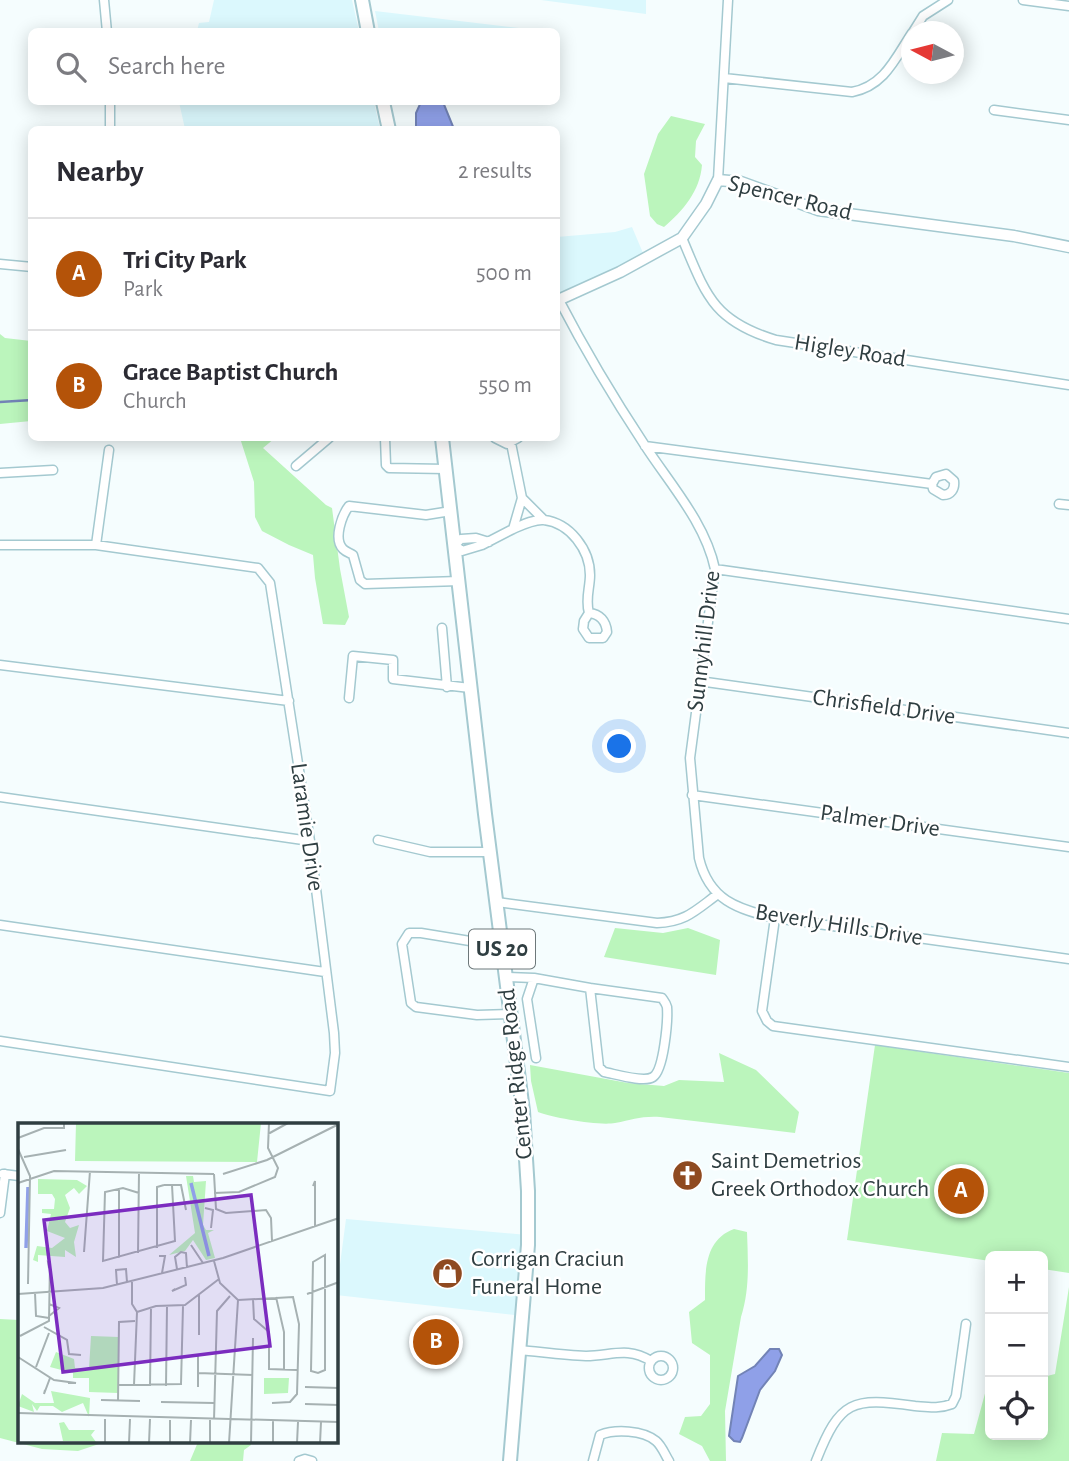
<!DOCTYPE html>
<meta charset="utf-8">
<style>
body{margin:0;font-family:"Alegreya Sans",sans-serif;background:#f7f7f7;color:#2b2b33}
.controls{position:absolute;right:21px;bottom:21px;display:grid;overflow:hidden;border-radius:10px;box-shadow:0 4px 18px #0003}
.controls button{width:63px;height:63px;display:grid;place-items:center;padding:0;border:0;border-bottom:2px solid #e1e1e2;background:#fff;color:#2b2b33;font:35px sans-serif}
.compass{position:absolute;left:901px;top:21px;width:63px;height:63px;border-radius:50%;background:#fff;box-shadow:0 4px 18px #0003;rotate:277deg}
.you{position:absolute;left:620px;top:747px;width:24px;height:24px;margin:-18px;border:5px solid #fff;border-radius:50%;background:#1a73e8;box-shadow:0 0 0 10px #1a73e833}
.badge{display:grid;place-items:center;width:46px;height:46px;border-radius:50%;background:#b45309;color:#fff;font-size:23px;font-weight:700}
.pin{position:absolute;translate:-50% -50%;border:4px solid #fff;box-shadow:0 2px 7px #0006}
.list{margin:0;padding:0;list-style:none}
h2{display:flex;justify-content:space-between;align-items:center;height:91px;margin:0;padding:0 28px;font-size:30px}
h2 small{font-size:23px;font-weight:400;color:#7c7c81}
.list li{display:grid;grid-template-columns:46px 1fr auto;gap:21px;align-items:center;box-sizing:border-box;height:112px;padding:0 28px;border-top:2px solid #e1e1e2}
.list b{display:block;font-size:26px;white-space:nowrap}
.list p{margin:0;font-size:23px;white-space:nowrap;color:#7c7c81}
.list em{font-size:23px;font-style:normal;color:#7c7c81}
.icon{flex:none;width:38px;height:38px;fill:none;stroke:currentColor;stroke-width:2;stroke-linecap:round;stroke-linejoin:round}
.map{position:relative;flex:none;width:1069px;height:1461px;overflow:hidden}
.search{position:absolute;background:#fff;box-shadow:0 4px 18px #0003;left:28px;top:28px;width:532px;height:77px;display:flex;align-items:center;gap:18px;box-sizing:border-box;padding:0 24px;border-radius:10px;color:#7c7c81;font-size:26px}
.panel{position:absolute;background:#fff;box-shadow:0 4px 18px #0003;left:28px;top:126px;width:532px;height:315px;border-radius:10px}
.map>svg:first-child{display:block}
.built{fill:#dbf8fd}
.green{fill:#bbf5bc}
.water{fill:#8fa0e8;stroke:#7283b6;stroke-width:2}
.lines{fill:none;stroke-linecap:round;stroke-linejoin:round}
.stream{stroke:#7283b6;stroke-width:2.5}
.minor-casing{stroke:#a4c9d0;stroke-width:11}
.tertiary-casing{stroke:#a4c9d0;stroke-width:13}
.primary-casing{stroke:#a4c9d0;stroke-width:16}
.minor{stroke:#fff;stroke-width:8}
.tertiary{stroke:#fff;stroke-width:10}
.primary{stroke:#fff;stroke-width:12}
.labels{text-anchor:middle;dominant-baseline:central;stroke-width:5;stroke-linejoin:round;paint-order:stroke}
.shield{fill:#fff;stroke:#6d787a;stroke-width:2}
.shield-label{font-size:23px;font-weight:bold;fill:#2f3e41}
.street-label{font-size:24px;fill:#2f3e41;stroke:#fff}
.poi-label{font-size:24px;fill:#2f3e41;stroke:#fff;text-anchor:start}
.inset-river{fill:none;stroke:#8fa0e8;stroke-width:3.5}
.inset-road{fill:none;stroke:#a6b1b2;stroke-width:2}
.view{fill:#7b2cbf;fill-opacity:0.15;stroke:#7b2cbf;stroke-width:3.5}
.inset-edge{fill:none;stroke:#2f3e41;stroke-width:3.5}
</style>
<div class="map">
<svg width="1069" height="1461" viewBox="0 0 1069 1461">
<rect width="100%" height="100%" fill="#f5fdfe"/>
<path class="built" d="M214,0H352L359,31H197L199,23L209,22Z
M541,0H646V14Z
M375,11L545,31H379Z
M179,102H374L380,129H185Z
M632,227L643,253L591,282L557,294V237L615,232Z
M346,1219L528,1235L523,1316L336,1295Z"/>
<path class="green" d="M671,116L705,124L696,141L695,157L702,165C700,191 683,211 664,227L657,224L650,216L644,174L658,134Z
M0,334L5,338L31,341V421L0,424Z
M240,438H275L263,448L326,505L332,508L340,569L349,617L345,625L323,624L315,578L313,555L289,545L262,531L255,517L254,482Z
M615,928L663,933L688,928L720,940L716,975L604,957Z
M875,1045L1069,1073V1273L1043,1269V1256H990V1261L847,1240Z
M719,1053L756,1070L799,1112L795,1133L660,1117C640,1116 633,1120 615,1123C599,1126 554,1118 538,1112L531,1081L530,1065L628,1083L664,1086L679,1080L724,1082Z
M734,1229L747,1232C748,1261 750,1289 741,1317L725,1411L726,1461H710L702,1446L679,1434L685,1417L701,1416L710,1404V1355L692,1343L689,1312L705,1300C705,1272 704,1240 734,1229Z
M1069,1287V1461H936L942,1433L974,1434L990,1375V1435H1043V1377L1055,1374Z
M0,1319L19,1320V1442H105L78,1451L42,1449L0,1438Z
M198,1442H251V1445L244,1450L243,1461H190Z"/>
<path class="water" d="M421,102H443L454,129H416V113Z
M770,1349H779L782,1355L775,1371L760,1390L742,1438L740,1442L734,1441L729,1436L738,1376L755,1366Z"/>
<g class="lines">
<path class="stream" d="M0,402L32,400"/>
<defs>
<path id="minor" d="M104,0L107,32
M1023,0L1069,6
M913,32L923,16L948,0
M724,78L852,92C884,86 895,59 912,33
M110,102V130
M994,110L1069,120
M718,180L728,0
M682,238C706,295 713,321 776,340L1069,385
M0,264L32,267
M559,300C585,350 613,397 644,444C669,483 705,522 715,569L690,758L699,858C709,900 737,909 775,918L1069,959
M385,438L386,465L389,468L446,469
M495,438L507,444L518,438
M645,446L932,484L933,489L943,495C951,495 955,489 954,481L946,474L936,477L932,484
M296,466L329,438
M0,473L53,470
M522,498L544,520
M1059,504L1069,505
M451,511L426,515L349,506C342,515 333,539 343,549C346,552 350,553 353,555L360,580L365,584L459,581
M513,529C522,525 534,519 544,520C570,523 590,550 590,575C590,588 585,599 589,613L584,621L583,629L589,638H603L607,632C606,621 600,614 589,613
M489,542L476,538L461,539L455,545L462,551L482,545L513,529L522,498L511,443
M0,545H96L258,568L270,583L310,841L334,1033L335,1053L330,1091L0,1041
M96,545L109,450
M715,569L1069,619
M442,628L447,687
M0,665L289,701
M699,681L1069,733
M349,698L353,656L393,660V679L470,688
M692,795L1069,847
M0,797L310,841
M378,840L430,852H489
M497,902L657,923C686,922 696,910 718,894
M775,918L762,1011L767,1021L773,1026L1069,1067
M0,925L325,972
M501,939L476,942L421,933H409L402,944L411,1003L416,1007L477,1015L511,1014
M506,977L534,978L590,988
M534,978L527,999L536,1058
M590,988L662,998C664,1001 666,1003 667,1007C668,1020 664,1070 653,1077C644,1083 615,1074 604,1072L599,1067Z
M3,1174L19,1176
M0,1213L5,1174
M520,1350C542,1352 564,1355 586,1356C611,1356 627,1346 651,1361
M649 1368a12 12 0 1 1 24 0a12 12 0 1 1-24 0Z
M299,1461L305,1459L312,1461
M593,1461L600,1435C615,1429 643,1430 656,1441C662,1446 665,1455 669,1461
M816,1461C840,1400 852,1397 915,1406C928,1407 939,1409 952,1404L956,1396L966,1324"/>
<path id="tertiary" d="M556,301L620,272L682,238L706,204L718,180L741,182L818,210L1014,236L1069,247"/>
<path id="primary" d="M362,0L368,32
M383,102L389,130
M442,438L485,814L523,1111L528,1191V1245L510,1461"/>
</defs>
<use href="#minor" class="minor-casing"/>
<use href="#tertiary" class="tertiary-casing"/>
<use href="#primary" class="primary-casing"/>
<use href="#minor" class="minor"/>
<use href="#tertiary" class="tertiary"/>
<use href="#primary" class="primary"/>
</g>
<defs>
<symbol id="church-disc" viewBox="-11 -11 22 22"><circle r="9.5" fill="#8f4a20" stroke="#fff"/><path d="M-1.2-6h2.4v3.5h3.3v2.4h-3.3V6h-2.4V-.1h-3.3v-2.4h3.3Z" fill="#fff"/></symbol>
<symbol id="shop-disc" viewBox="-11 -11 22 22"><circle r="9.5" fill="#8f4a20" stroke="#fff"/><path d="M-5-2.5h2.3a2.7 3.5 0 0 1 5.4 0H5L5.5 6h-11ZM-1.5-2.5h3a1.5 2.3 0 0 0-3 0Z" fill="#fff"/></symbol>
</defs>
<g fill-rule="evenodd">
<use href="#church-disc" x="670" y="1158" width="35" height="35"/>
<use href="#shop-disc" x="430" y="1256" width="35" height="35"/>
</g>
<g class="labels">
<rect class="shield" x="469" y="929.5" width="66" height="39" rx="5"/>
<g class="shield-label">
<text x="502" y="949">US 20</text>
</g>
<g class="street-label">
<text transform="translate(790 198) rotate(14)">Spencer Road</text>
<text transform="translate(850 351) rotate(9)">Higley Road</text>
<text transform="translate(704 641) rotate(-83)">Sunnyhill Drive</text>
<text transform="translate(884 707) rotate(8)">Chrisfield Drive</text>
<text transform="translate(880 821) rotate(8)">Palmer Drive</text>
<text transform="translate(307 827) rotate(82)">Laramie Drive</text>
<text transform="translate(839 925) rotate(9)">Beverly Hills Drive</text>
<text transform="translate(516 1074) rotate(-96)">Center Ridge Road</text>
</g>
<g class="poi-label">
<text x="711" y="1161">Saint Demetrios<tspan x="711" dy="28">Greek Orthodox Church</tspan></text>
<text x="471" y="1259">Corrigan Craciun<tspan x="471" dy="28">Funeral Home</tspan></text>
</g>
</g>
<g transform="translate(18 1123)">
<rect width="320" height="320" fill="#f5fdfe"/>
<path d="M58,0H243L239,39L57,38ZM168,53H175L176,59L188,58L185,102L188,107H196L190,110L197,135L188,137L175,117L167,128L151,132L177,110ZM20,56L59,57L69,63L61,71L56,65L47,72L52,85L47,99L52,105L61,102L56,119L58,134L47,127V134L20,132V139L15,137L19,123L34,125L47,115L29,108L33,91L24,90V86H36L37,76L34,71H20ZM73,213L101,214L100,270L71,269V255H55V250L32,244L38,229L56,236L57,245L71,246ZM246,255H271L270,270L246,271ZM33,268L72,275L71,294L65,280L44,289L35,283H22L19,288L14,281L16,289L0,283L4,271L17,280H36ZM46,299L51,307H77L73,312L78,319L45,318L41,300Z" fill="#bbf5bc"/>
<path class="inset-river" d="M173,60L191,133M8,125L10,64"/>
<path class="inset-road" d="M250,11L270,0M0,15L26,5H46V0M0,26L12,53L10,161M6,34L48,27M196,51L198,86L208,90L248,87L253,95L254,118M205,51L249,37L321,1M0,60L36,48L196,51M146,62H163L168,87M295,63L297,58V103M101,65V135M121,70L105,65L87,69L85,138L157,118L154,62M196,70L221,69L257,54L260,45L250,25L251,0M187,85L195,87L193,105M173,122L185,140M139,125V64L146,62M66,129L72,48M120,130L121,49M307,132V247L300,250L293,248L295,139ZM141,133H147L144,150M196,138L202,160L220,177M159,146L157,134L163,129L168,130L169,145M114,158V181L119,189L116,262M99,162L98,147L108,146L109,159M157,166L154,168L168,162L167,154M17,170L18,193L31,195M0,171L85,165L205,135L321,95M289,171L321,159M258,174L266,209V246M235,176L236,196L251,209V246L279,247M220,177L275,174L281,201L279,271L272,279L254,280M31,181L41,185L31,193M119,189L138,183L167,182L201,156M26,204L49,217L51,231L63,232M181,212V172M2,213L31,198L32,140L30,139L31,145M0,234L36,257L58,260H50M18,244L31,210M180,250L235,252M101,262L163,261L165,183M132,263L133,184M148,263L149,183M180,264V231M287,264L321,265M27,267L26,271L32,255M83,277L122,278M100,278L101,199L117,198M143,279L196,280M287,281L321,282M0,290L321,299M196,297L199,188L212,173M87,320V296M111,320L112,296M131,320L132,296M152,320V297M172,320L173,297M192,320V297M211,320L220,177M233,320L235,215M255,320V298M279,320L280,299M302,320L303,299"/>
<path class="view" d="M233,72L252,223L45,249L26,97Z"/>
<rect width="320" height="320" class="inset-edge"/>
</g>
</svg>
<div class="controls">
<button>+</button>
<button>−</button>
<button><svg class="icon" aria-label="locate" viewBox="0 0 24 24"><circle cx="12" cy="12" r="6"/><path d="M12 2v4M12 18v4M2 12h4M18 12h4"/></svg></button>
</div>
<svg class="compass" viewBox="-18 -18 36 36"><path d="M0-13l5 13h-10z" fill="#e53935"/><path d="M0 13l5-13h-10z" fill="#7c7c81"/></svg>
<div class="you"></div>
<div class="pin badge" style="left:961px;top:1191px">A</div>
<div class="pin badge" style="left:436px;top:1342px">B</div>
<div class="search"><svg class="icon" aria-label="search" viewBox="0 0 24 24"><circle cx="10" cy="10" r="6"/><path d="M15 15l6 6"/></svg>Search here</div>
<section class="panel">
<h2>Nearby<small>2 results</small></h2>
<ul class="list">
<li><span class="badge">A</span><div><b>Tri City Park</b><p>Park</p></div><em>500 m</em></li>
<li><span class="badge">B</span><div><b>Grace Baptist Church</b><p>Church</p></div><em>550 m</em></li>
</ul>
</section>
</div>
